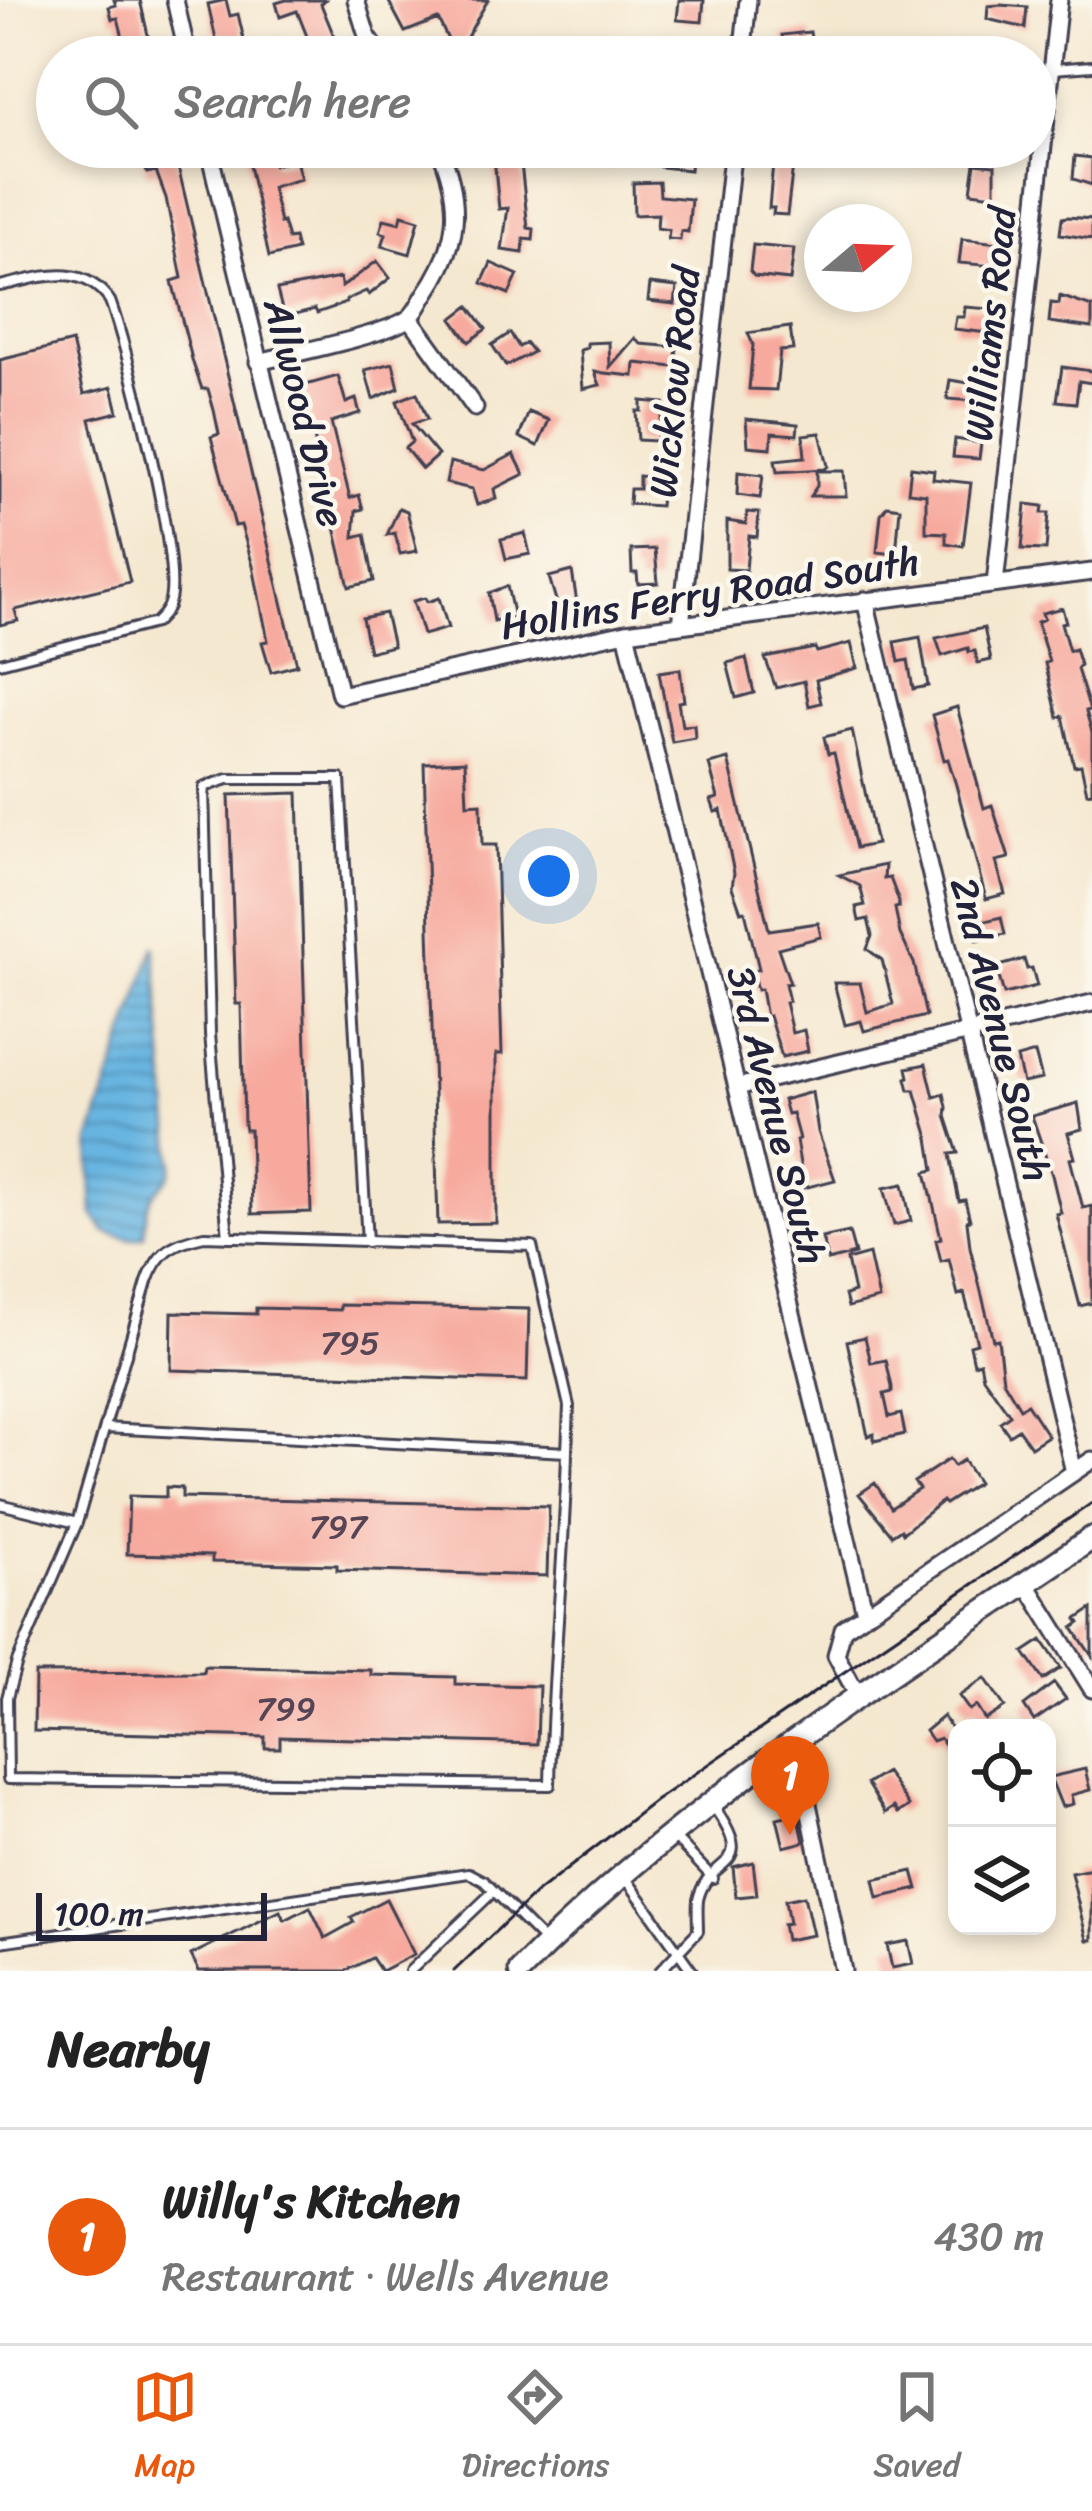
<!DOCTYPE html>
<meta charset="utf-8">
<style>
body{margin:0;font-family:Sriracha,sans-serif;background:#f2f2f2;color:#222}
.controls{position:absolute;right:36px;bottom:36px;display:grid;overflow:hidden;border-radius:24px;box-shadow:0 6px 18px #0003}
.controls button{width:108px;height:108px;display:grid;place-items:center;padding:0;border:0;border-bottom:3px solid #e0e0e0;background:#fff;color:#222;font:60px sans-serif}
.compass{position:absolute;left:804px;top:204px;width:108px;height:108px;border-radius:50%;background:#fff;box-shadow:0 6px 18px #0003;rotate:71deg}
.scale{position:absolute;left:36px;bottom:30px;width:231px;box-sizing:border-box;padding-left:12px;border:6px solid #22223b;border-top:0;font-size:33px;line-height:42px;white-space:nowrap;color:#22223b;-webkit-text-stroke:9px #fbf7ec;paint-order:stroke}
.you{position:absolute;left:549px;top:876px;width:42px;height:42px;margin:-30px;border:9px solid #fff;border-radius:50%;background:#1a73e8;box-shadow:0 0 0 18px #1a73e833}
.badge{display:grid;place-items:center;width:78px;height:78px;border-radius:50%;background:#ea580c;color:#fff;font-size:39px;font-weight:700}
.pin{position:absolute;translate:-50% -99px;filter:drop-shadow(0 3px 6px #0008)}
.pin::after{content:'';position:absolute;top:63px;width:42px;height:36px;background:inherit;clip-path:polygon(0 0,100% 0,50% 100%)}
.list{margin:0;padding:0;list-style:none}
h2{display:flex;justify-content:space-between;align-items:center;height:156px;margin:0;padding:0 48px;font-size:51px}
h2 small{font-size:39px;font-weight:400;color:#767676}
.list li{display:grid;grid-template-columns:78px 1fr auto;gap:36px;align-items:center;box-sizing:border-box;height:216px;padding:0 48px;border-top:3px solid #e0e0e0}
.list b{display:block;font-size:45px;white-space:nowrap}
.list p{margin:0;font-size:39px;white-space:nowrap;color:#767676}
.list em{font-size:39px;font-style:normal;color:#767676}
.icon{flex:none;width:66px;height:66px;fill:none;stroke:currentColor;stroke-width:2;stroke-linecap:round;stroke-linejoin:round}
.map{position:relative;flex:none;width:1092px;height:1971px;overflow:hidden}
.search{position:absolute;background:#fff;box-shadow:0 6px 18px #0003;left:36px;right:36px;top:36px;height:132px;display:flex;align-items:center;gap:30px;box-sizing:border-box;padding:0 42px;border-radius:66px;color:#767676;font-size:45px}
.sheet{height:372px;background:#fff}
nav{display:flex;justify-content:space-around;align-items:center;box-sizing:border-box;height:168px;border-top:3px solid #e0e0e0;background:#fff;font-size:33px;color:#767676}
nav a{display:grid;justify-items:center;gap:6px}
nav .on{color:#ea580c}
.map>svg:first-child{display:block}
.water{fill:url(#water-rules);stroke:#446c8e;stroke-width:3}
.building{fill:#f7a99d}
.lines{fill:none;stroke-linecap:round;stroke-linejoin:round}
.service-casing{stroke:#424051;stroke-width:14}
.minor-casing{stroke:#424051;stroke-width:21}
.secondary-casing{stroke:#424051;stroke-width:27}
.service{stroke:#fff;stroke-width:8}
.minor{stroke:#fff;stroke-width:15}
.secondary{stroke:#fff;stroke-width:21}
.tram{stroke:#22223b;stroke-width:3}
.labels{text-anchor:middle;dominant-baseline:central;stroke-width:9;stroke-linejoin:round;paint-order:stroke}
.number-label{font-size:33px;fill:#574454}
.street-label{font-size:39px;fill:#22223b;stroke:#fbf7ec}
</style>
<div class="map">
<svg width="1092" height="1971" viewBox="0 0 1092 1971">
<defs>
<pattern id="water-rules" width="6" height="5" patternUnits="userSpaceOnUse" patternTransform="scale(3)"><rect width="6" height="5" fill="#67b5e1"/><path d="M0 2.5h6" fill="none" stroke="#5493b8"/></pattern>
</defs>
<rect width="100%" height="100%" fill="#fbf7ec"/>
<filter id="ink" filterUnits="userSpaceOnUse"><feTurbulence type="fractalNoise" baseFrequency=".00833" numOctaves="2"/><feDisplacementMap in="SourceGraphic" scale="24" xChannelSelector="R" yChannelSelector="G"/><feConvolveMatrix kernelMatrix="1 2 1 2 8 2 1 2 1" color-interpolation-filters="sRGB"/></filter>
<filter id="wash" filterUnits="userSpaceOnUse"><feTurbulence type="fractalNoise" baseFrequency=".004" numOctaves="4" result="noise"/><feDisplacementMap in="SourceGraphic" scale="48" xChannelSelector="R" yChannelSelector="G"/><feGaussianBlur stdDeviation="2.7" result="paint"/><feColorMatrix in="noise" values="0 0 0 0 0 0 0 0 0 0 0 0 0 0 0 0 0 1.4 0 .05"/><feComposite in="paint" operator="in"/></filter>
<g filter="url(#wash)">
<rect width="100%" height="100%" fill="#f5e8d0"/>
<path class="water" d="M155,945L173,1163C171,1181 161,1183 153,1196C145,1208 146,1223 144,1236L132,1239L105,1232L93,1214L90,1142Z"/>
<g id="blocks">
<path class="building" d="M114,0H140L152,53L128,57L118,18L112,19L109,7L116,5Z
M226,0L230,16L238,14L248,57H220L208,4Z
M286,0H325L321,4L336,41L329,44L332,51L319,57L316,50L303,55L298,44L308,39L297,11L280,17L276,3Z
M388,0H488L456,56L438,19L405,32Z
M679,0H704L702,22L677,20Z
M1000,5L1027,7L1025,28L987,19L988,6Z
M810,32L813,52L785,56L782,35Z
M245,147H270L274,165L296,160L301,179L272,187L280,223L283,222L288,239L294,238L297,250L269,257Z
M493,147H544L545,160L521,163L528,228L534,229L533,240L524,239L523,253L502,250L508,208L499,209Z
M662,147L692,149L690,170L660,167Z
M769,147H808L806,166L793,165L787,215L773,214L774,208H769L773,163L767,160Z
M174,150L297,665L271,672L262,642L268,641L253,566L241,525L235,526L211,437L219,434L214,410L208,389H202L193,363L172,281L182,278L166,198L156,171L147,173L142,158Z
M1075,156L1092,158V185L1073,179Z
M975,163L995,165V195L971,192Z
M659,182L660,196L691,199L688,232L681,231L680,240L668,239L669,230L657,228L658,214L634,215L633,183Z
M402,215L419,220L410,254L382,246L386,234L380,232L384,219L400,223Z
M1067,217L1092,219V239L1060,234L1062,218Z
M962,239L999,243L994,266L959,263Z
M753,245L794,249L790,280L754,276L750,271Z
M377,261L390,278L369,295L366,291L346,300V303L317,313L315,309L284,317L277,290L340,278L342,287Z
M491,263L518,275L509,294L482,283Z
M650,284L677,287L675,304L648,301Z
M1060,296L1092,307V328L1049,322L1051,303L1059,304Z
M469,306L486,329L469,342L452,319Z
M965,307L991,309L988,333L954,329L956,317H964Z
M790,327L793,350L780,351L776,390L749,389L753,345L748,333Z
M510,333L519,347L526,343L533,352L506,366L492,345Z
M635,338L641,344L677,347L675,367L635,363L634,376L595,372L600,385L583,389L580,350L587,348V343L609,342L610,367Z
M72,342L84,394L112,387L118,412L90,419L130,582L15,610L18,621L0,625V360Z
M393,363L399,388L373,399L365,370Z
M1062,367L1092,371V383L1079,381L1076,403L1057,401Z
M338,376L346,403L356,399L360,413L331,422L350,498L359,495L363,509L356,511L354,537L365,534L374,581L349,587L302,386Z
M950,380L988,386L986,402L947,399Z
M417,393L427,419L412,424L438,455L422,469L405,448L412,442L397,401Z
M641,401L664,403L657,441L638,440L636,411H641Z
M529,412L549,420L538,446L519,437Z
M746,419L798,424L797,435L772,433L771,448L748,446Z
M820,433L828,466L825,469L777,472L775,460L805,457L803,435Z
M955,439L981,443L979,459L953,457Z
M514,454L524,474L494,489L496,499L477,505L472,489L446,483L450,462L484,470Z
M911,467L934,470L933,479L971,483L963,546L946,543V533L926,532V494L908,492Z
M817,471H844L846,496H810L817,486Z
M738,472L763,475L760,498L737,495Z
M639,476L662,479L661,487L666,490L661,495L660,506L629,504L630,489H639Z
M1026,504L1043,506L1042,513H1049L1046,550L1022,549Z
M887,506L900,508L896,554L877,552L881,514Z
M399,508L407,511L417,551L400,554L395,533L387,535Z
M747,512L759,513L757,537L749,536L746,570L727,569V521L746,524Z
M525,533L530,554L506,559L501,539Z
M655,549L658,583L638,584L637,573H632L631,550Z
M572,571L577,603L558,607L549,577Z
M507,586L514,617L494,621L489,593Z
M425,598L427,602L439,598L448,628L423,635L413,601Z
M1062,608L1066,622L1061,623L1069,651L1075,649L1080,665L1077,669L1090,710L1086,711L1092,732V792L1087,793L1081,765L1074,766L1063,716L1058,717L1045,663L1049,662L1037,622L1044,619L1042,613Z
M385,613L393,646L369,652L362,618Z
M984,628L991,660L978,663L975,651L969,652L968,648L942,656L936,638Z
M920,637L928,686L913,689L908,660L899,662L895,642Z
M851,643L857,668L816,680L821,703L809,706L804,681L776,688L765,658L815,648L817,652Z
M746,658L754,693L736,698L727,663Z
M680,669L684,701L678,702L682,726L694,725L695,738L672,742L659,672Z
M957,707L984,808L992,805L1009,858L996,861L1005,894L986,899L956,785L948,759L944,760L932,715Z
M852,730L876,844L856,848L834,753L828,754L824,737Z
M728,759L769,930L818,923L821,937L778,948L790,983L785,984L789,1001L785,1002L792,1033L804,1030L808,1051L782,1057L769,1016L766,1017L761,989L757,990L752,971L759,969L745,911L741,912L732,887L734,873L721,810L715,812L711,800L718,798L709,764Z
M465,761L467,804L481,803L482,845H496L502,1054H496V1223L438,1224L424,763Z
M298,793L311,1212L252,1214L250,1130H245L244,1125L241,1004H236L229,795Z
M885,865L884,879L890,878L898,899L899,907L895,908L900,934L914,963L926,1016L864,1031L861,1021L845,1025L834,983H860L867,1012L893,1004L882,960L867,949L872,936L868,919L859,921L856,907L865,905L860,886L839,875Z
M1001,917L1005,934L977,940L973,924Z
M1024,959L1027,969L1032,968L1037,986L1004,994L996,967Z
M1035,1053L1042,1079L1023,1083L1017,1058Z
M926,1064L934,1097L944,1094L947,1107L946,1116L958,1153L950,1154L953,1171L959,1201L965,1200L970,1220L967,1221L970,1247L993,1340L998,1339L1003,1380L1020,1408L1027,1404L1048,1436L1031,1447L1018,1429L1009,1435L1000,1422L1010,1415L983,1377L980,1362L974,1364L970,1345L977,1343L964,1293L958,1295L949,1259L941,1261L936,1240L941,1238L926,1172L934,1170L929,1138L915,1090H909L906,1078L909,1077L907,1068Z
M812,1092L818,1132L835,1180L804,1188L796,1140L799,1139L792,1113L787,1114L783,1100Z
M1078,1103L1082,1129L1068,1133L1075,1158L1070,1159L1083,1208L1092,1206V1303L1080,1306L1056,1214L1061,1213L1052,1175L1032,1116Z
M903,1184L911,1221L894,1225L884,1188Z
M849,1232L855,1254L828,1261L822,1238Z
M869,1254L879,1299L848,1307L845,1295L854,1292L847,1260Z
M340,1305L529,1309L527,1381L171,1370L172,1312L256,1314V1308L340,1310Z
M865,1337L871,1363L886,1360L892,1387V1392L884,1394L889,1417L901,1414L905,1434L874,1441V1434L868,1436L847,1341Z
M949,1459L954,1466L963,1460L978,1483L945,1504L942,1501L903,1533L901,1529L892,1535L859,1494L875,1483L891,1508L919,1489L914,1482Z
M166,1487L182,1488V1497L549,1506L547,1576L337,1570V1565L212,1562V1556L127,1554L129,1496L166,1497Z
M1092,1609V1656L1073,1628L1080,1623L1077,1619Z
M1042,1640L1061,1668L1043,1680L1024,1652Z
M204,1666L371,1670V1675L455,1677V1684L539,1686L537,1744L280,1737V1748H265V1737L34,1731L35,1673L203,1672Z
M985,1678L1005,1707L985,1720L976,1706L969,1710L959,1696Z
M1054,1683L1066,1699L1034,1721L1024,1706Z
M943,1716L957,1737L946,1747L940,1738L932,1741L925,1731Z
M1085,1769L1090,1790L1071,1795L1073,1804L1062,1807L1050,1777Z
M886,1772L909,1806L898,1813L894,1807L885,1813L867,1784Z
M798,1813L804,1842L784,1847L777,1818Z
M753,1862L757,1895L736,1897L733,1867Z
M1092,1869V1940H1087L1071,1873Z
M913,1871L918,1889L878,1898L874,1880Z
M804,1896L813,1935L786,1940L783,1924L789,1923L785,1900Z
M386,1899L414,1954L381,1971L372,1958L345,1971H199L191,1955L280,1911L285,1920L310,1907L325,1938L354,1922L351,1917Z
M908,1941L913,1964L892,1968L887,1945Z"/>
</g>
</g>
<g filter="url(#ink)">
<use href="#blocks" fill-opacity="0" stroke="#424051" stroke-width="3"/>
<g class="lines">
<defs>
<path id="service" d="M1053,69L1092,66
M0,286C42,277 82,261 110,301C128,350 180,556 170,600C168,610 162,616 155,623L0,663
M228,1237L210,1034L204,787L228,779H340L367,1242
M105,1428L567,1452C564,1564 552,1673 550,1785L8,1779L7,1698L17,1662L77,1523L147,1282C158,1251 172,1243 204,1236L532,1246L569,1406L567,1452
M0,1504L77,1523
M674,1837L713,1878
M625,1877L692,1971
M0,1942L469,1873L484,1881L547,1944
M410,1971L494,1891
M660,1971L698,1931C698,1922 697,1910 698,1900C708,1853 761,1873 713,1806"/>
<path id="minor" d="M175,0L188,57
M356,0L367,36L382,57
M742,57L748,0
M208,147L340,695L626,632L1092,572
M410,318L475,408
M258,362C290,354 387,335 409,318C416,313 421,301 425,295C460,244 463,203 439,147
M995,584L1059,0
M865,600L1074,1472
M681,625L733,147
M626,632L865,1613
M737,1087L1092,1003
M1026,1583L1092,1689
M859,1698L836,1655L843,1629L1092,1460
M795,1742L843,1971"/>
<path id="secondary" d="M520,1971C687,1800 896,1672 1092,1538"/>
</defs>
<use href="#service" class="service-casing"/>
<use href="#minor" class="minor-casing"/>
<use href="#secondary" class="secondary-casing"/>
<use href="#service" class="service"/>
<use href="#minor" class="minor"/>
<use href="#secondary" class="secondary"/>
<path class="tram" d="M454,1971L535,1894L655,1801L1092,1503"/>
</g>
</g>
<g class="labels">
<g class="number-label">
<text x="350" y="1343">795</text>
<text x="338" y="1527">797</text>
<text x="286" y="1709">799</text>
</g>
<g class="street-label">
<text transform="translate(990 324) rotate(-84)">Williams Road</text>
<text transform="translate(674 382) rotate(-84)">Wicklow Road</text>
<text transform="translate(305 413) rotate(76)">Allwood Drive</text>
<text transform="translate(710 593) rotate(-9)">Hollins Ferry Road South</text>
<text transform="translate(1001 1029) rotate(76)">2nd Avenue South</text>
<text transform="translate(777 1115) rotate(76)">3rd Avenue South</text>
</g>
</g>
</svg>
<div class="controls">
<button><svg class="icon" aria-label="locate" viewBox="0 0 24 24"><circle cx="12" cy="12" r="6"/><path d="M12 2v4M12 18v4M2 12h4M18 12h4"/></svg></button>
<button><svg class="icon" aria-label="layers" viewBox="0 0 24 24"><path d="M12 4l9 5-9 5-9-5zM3 14l9 5 9-5"/></svg></button>
</div>
<svg class="compass" viewBox="-18 -18 36 36"><path d="M0-13l5 13h-10z" fill="#e53935"/><path d="M0 13l5-13h-10z" fill="#767676"/></svg>
<div class="scale">100 m</div>
<div class="you"></div>
<div class="pin badge" style="left:790px;top:1835px">1</div>
<div class="search"><svg class="icon" aria-label="search" viewBox="0 0 24 24"><circle cx="10" cy="10" r="6"/><path d="M15 15l6 6"/></svg>Search here</div>
</div>
<section class="sheet">
<h2>Nearby<small></small></h2>
<ul class="list">
<li><span class="badge">1</span><div><b>Willy's Kitchen</b><p>Restaurant · Wells Avenue</p></div><em>430 m</em></li>
</ul>
</section>
<nav>
<a class="on"><svg class="icon" aria-label="map" viewBox="0 0 24 24"><path d="M3 6l6-2 6 2 6-2v14l-6 2-6-2-6 2zM9 4v14M15 6v14"/></svg>Map</a>
<a><svg class="icon" aria-label="directions" viewBox="0 0 24 24"><path d="M12 3l9 9-9 9-9-9zM9 14v-3h6M13 9l2 2-2 2"/></svg>Directions</a>
<a><svg class="icon" aria-label="saved" viewBox="0 0 24 24"><path d="M7 4h10v16l-5-4-5 4z"/></svg>Saved</a>
</nav>
